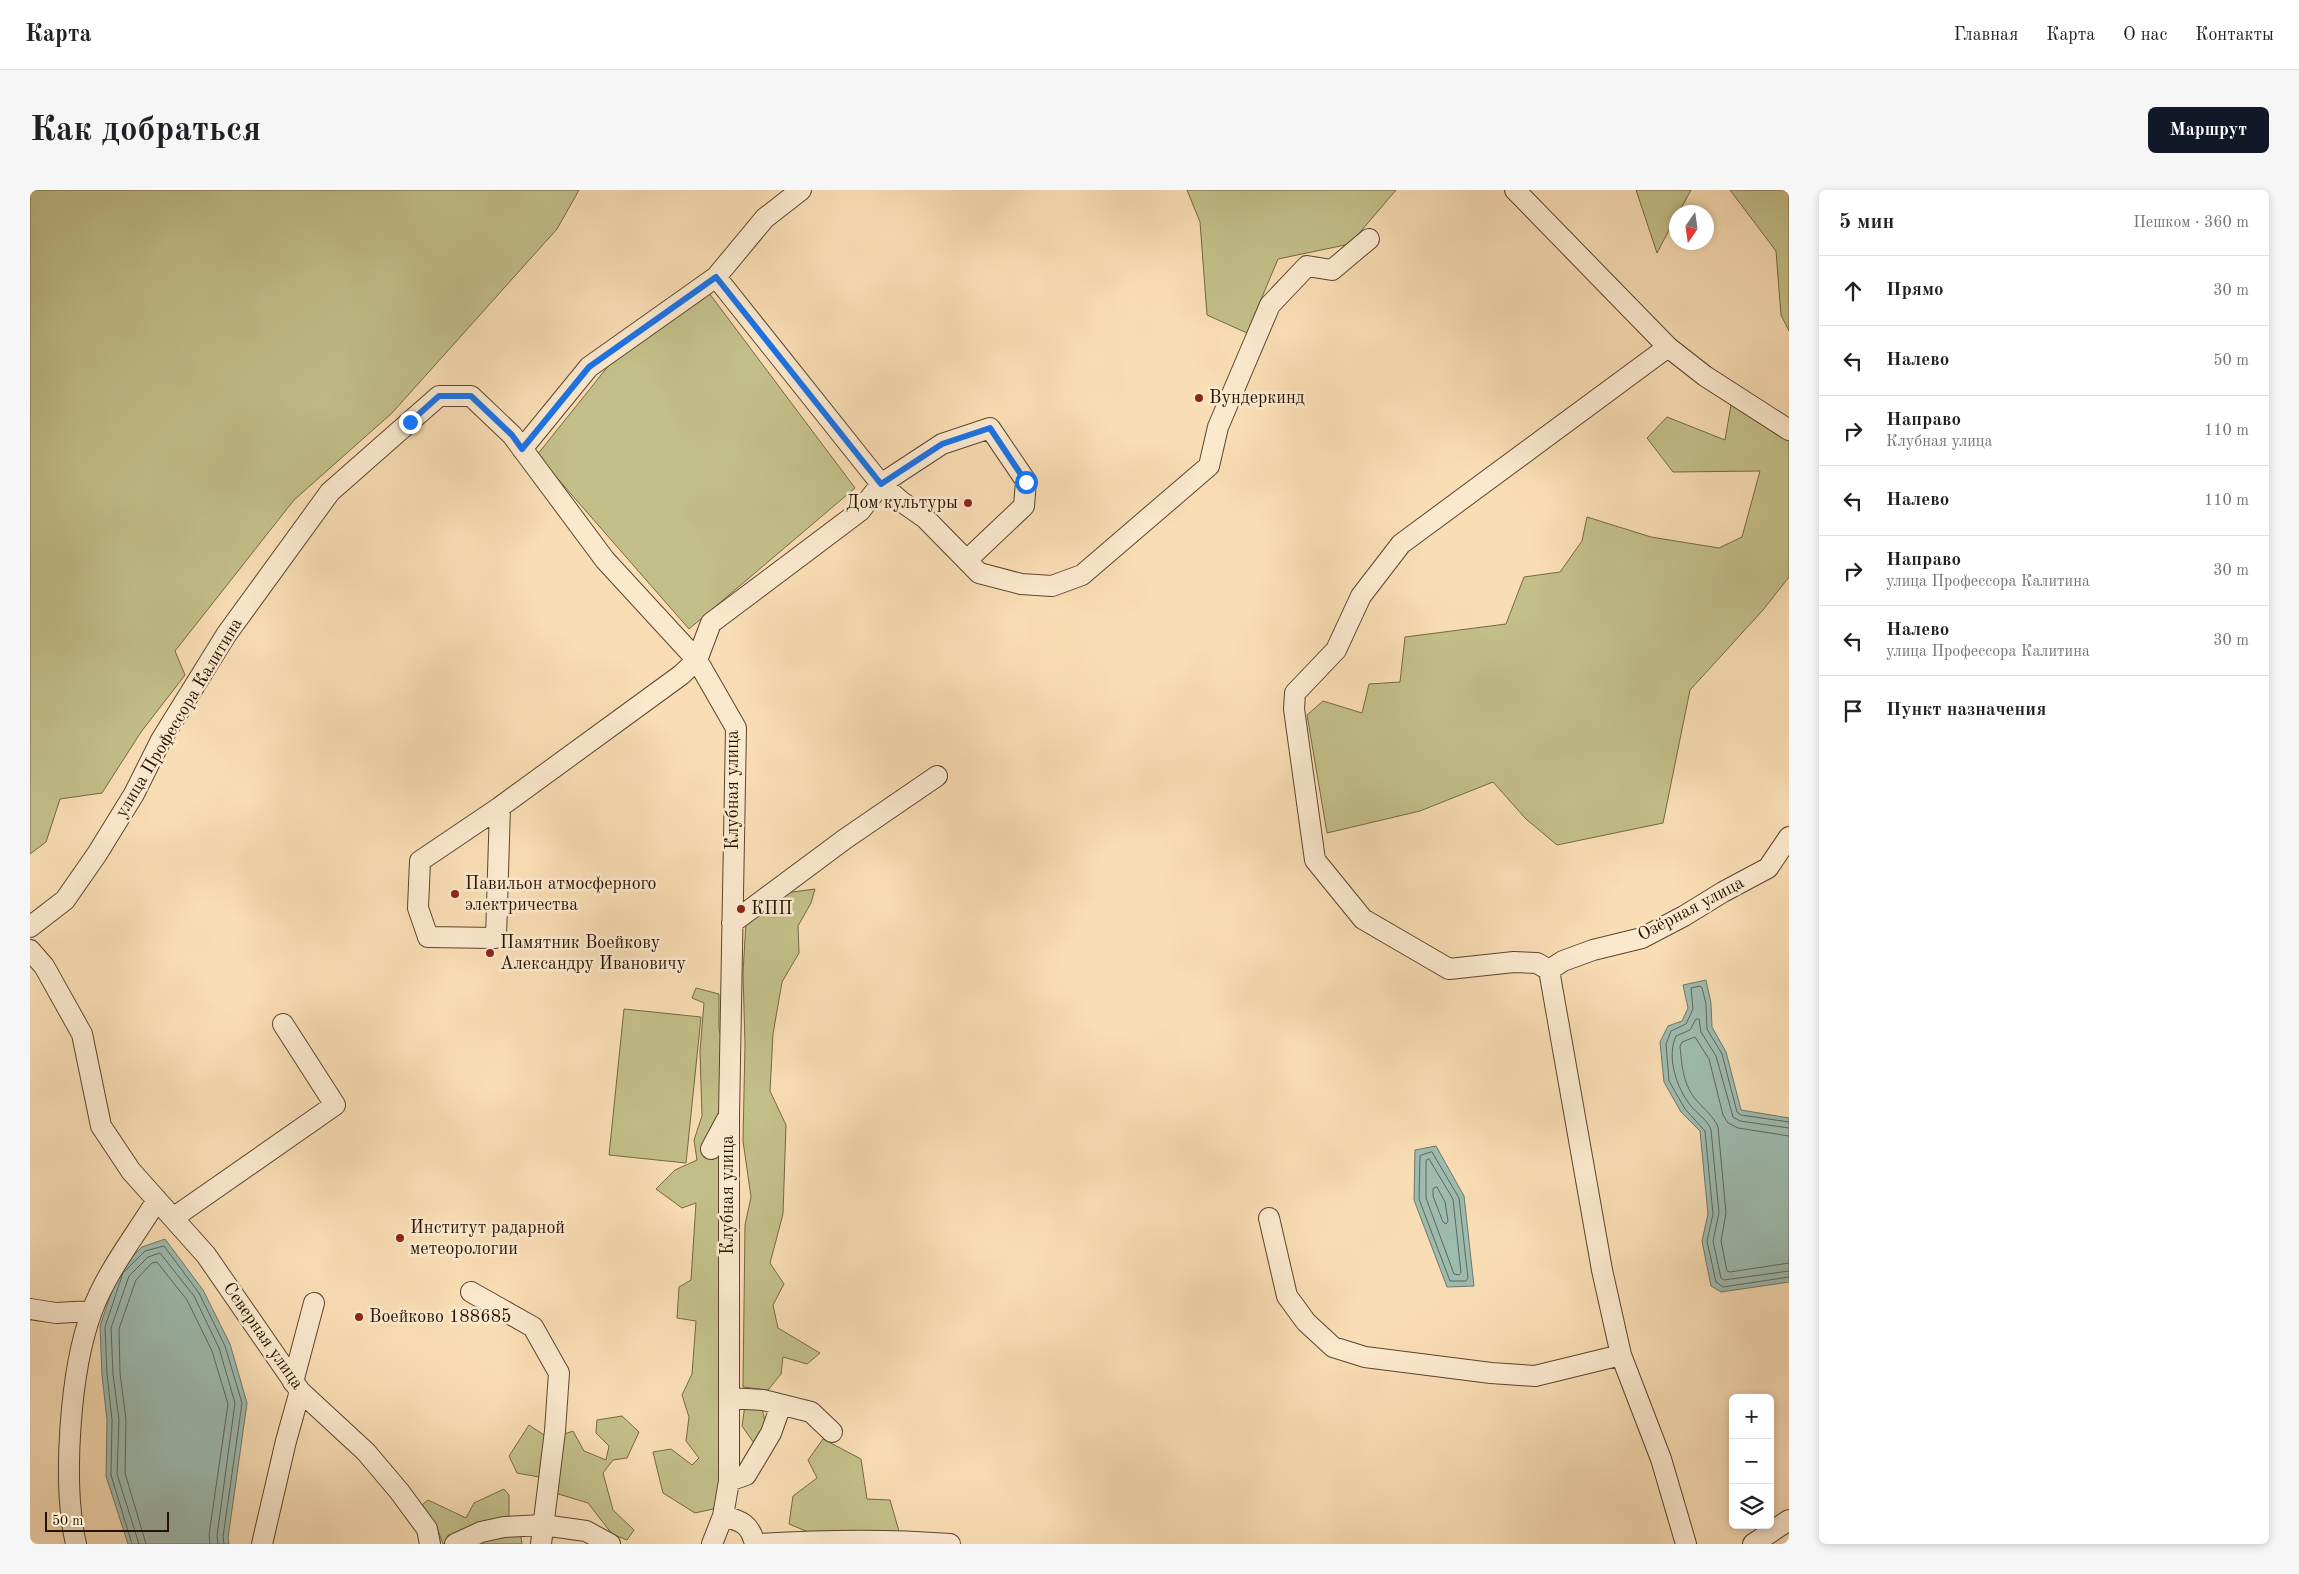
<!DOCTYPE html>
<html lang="ru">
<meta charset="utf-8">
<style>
body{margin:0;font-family:"Old Standard TT",serif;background:#f6f6f6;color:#202124}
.controls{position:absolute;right:15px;bottom:15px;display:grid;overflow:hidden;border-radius:8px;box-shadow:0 2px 8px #0003}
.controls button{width:45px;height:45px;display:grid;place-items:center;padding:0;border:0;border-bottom:1px solid #e0e0e0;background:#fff;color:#202124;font:25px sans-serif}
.compass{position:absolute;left:1639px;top:15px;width:45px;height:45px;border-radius:50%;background:#fff;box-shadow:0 2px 8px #0003;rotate:193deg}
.scale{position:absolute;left:15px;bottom:12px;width:124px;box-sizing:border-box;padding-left:5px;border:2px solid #271200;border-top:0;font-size:14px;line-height:18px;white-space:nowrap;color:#271200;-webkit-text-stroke:4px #fbe9ce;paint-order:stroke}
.stop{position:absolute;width:15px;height:15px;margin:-11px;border:4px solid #1a73e8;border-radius:50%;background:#fff}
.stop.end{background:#1a73e8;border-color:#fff;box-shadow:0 1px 5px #0008}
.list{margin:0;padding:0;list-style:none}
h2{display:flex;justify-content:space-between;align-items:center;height:65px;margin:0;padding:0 20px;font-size:21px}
h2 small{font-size:16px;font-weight:400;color:#757577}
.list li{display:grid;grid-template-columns:32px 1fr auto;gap:15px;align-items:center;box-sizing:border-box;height:70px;padding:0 20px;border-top:1px solid #e0e0e0}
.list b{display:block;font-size:19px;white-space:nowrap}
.list p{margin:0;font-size:16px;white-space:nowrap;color:#757577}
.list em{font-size:16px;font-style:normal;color:#757577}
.icon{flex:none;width:28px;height:28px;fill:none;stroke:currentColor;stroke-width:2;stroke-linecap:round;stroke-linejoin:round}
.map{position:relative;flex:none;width:1759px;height:1354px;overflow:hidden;border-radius:8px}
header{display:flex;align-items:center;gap:30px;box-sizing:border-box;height:70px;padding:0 25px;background:#fff;border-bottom:1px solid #e0e0e0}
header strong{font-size:24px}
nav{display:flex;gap:28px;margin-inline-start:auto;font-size:18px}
.intro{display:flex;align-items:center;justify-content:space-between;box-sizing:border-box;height:120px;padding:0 30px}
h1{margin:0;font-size:35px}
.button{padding:12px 22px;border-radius:8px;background:#111827;color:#fff;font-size:18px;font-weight:700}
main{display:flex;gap:30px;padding:0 30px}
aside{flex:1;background:#fff;border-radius:8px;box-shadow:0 2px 8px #0003}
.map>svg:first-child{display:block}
.green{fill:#c3bf89;stroke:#756844}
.water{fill:#9ebbb0;stroke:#6e776a}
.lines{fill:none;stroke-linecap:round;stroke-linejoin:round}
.shore{stroke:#626658;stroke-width:1}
.minor-casing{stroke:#5c452d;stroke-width:22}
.minor{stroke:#fbe9ce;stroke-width:20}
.route{stroke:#1a73e8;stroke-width:6}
.poi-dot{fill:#8f2418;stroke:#fbe9ce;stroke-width:2}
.labels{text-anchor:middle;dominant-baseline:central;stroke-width:5;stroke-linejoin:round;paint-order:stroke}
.poi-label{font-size:18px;fill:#271200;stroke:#fbe9ce;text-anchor:start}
.street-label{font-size:18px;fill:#271200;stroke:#fbe9ce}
</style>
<header>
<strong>Карта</strong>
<nav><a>Главная</a><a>Карта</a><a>О нас</a><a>Контакты</a></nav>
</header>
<div class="intro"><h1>Как добраться</h1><a class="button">Маршрут</a></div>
<main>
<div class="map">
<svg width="1759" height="1354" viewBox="0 0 1759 1354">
<rect width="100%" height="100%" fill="#f9ddb4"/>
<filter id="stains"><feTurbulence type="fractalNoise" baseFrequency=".004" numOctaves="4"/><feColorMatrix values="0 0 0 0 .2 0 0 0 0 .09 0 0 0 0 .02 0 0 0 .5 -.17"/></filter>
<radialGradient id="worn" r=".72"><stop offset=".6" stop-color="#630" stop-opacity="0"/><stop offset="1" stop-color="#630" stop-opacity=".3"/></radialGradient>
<path class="green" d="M0,0H549L527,39L362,223L264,310L145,461L155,485L111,542L72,603L30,609L16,652L0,664Z
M1157,0H1366L1320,54L1248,69L1217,143L1177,125L1170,32Z
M1606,0H1661L1649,22H1646V27L1627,63Z
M1700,0H1759V141L1751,125L1746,61Z
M676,99L825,298L659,439L507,265L579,175Z
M1701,215L1735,230L1759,244V387L1733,420L1660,500L1633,633L1527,655L1496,629L1463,592L1390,621L1297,643L1277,525L1293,511L1332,523L1339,494L1370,492L1375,447L1476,434L1494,387L1530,382L1552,351L1557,327L1621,347L1689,358L1712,347L1730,281L1643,282L1617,248L1637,227L1695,250Z
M785,699L781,713L768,736L769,763L752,792L743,844L740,901L756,935L753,1024L740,1073L754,1094L743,1115L748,1138L790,1163L777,1174L753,1167L751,1184L738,1200L713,1197L715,1035L721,1007L713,951L715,854L713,783L716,732L755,703Z
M666,798L689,804V840L695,857L693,968L696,1182L688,1318L665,1323L633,1303L623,1262L641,1259L662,1275L669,1268L656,1251L659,1227L652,1205L662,1184L666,1131L647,1128L649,1097L661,1090L666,1013L652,1018L626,999L645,980L667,970L664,950L672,926L670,861L674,813L662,808Z
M594,819L671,827L656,973L579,965Z
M715,1215L732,1217L736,1237L726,1256L712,1236Z
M592,1226L609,1242L597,1268L583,1270L573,1283L583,1320L604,1340L597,1350L582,1344L558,1313L525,1303L520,1289L487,1283L479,1266L499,1235L520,1249L543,1241L554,1261L576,1270L579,1256L566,1243L567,1230Z
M793,1249L831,1269L837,1309L860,1310L869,1341L856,1348L788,1346L759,1334L763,1306L787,1288L778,1270Z
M474,1299L479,1305V1329L490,1340L492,1354H413L406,1335L392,1315L398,1310L436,1328L444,1313Z"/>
<path class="water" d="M1676,790L1681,813L1682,837L1696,862L1711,920L1759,928V1092L1691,1102L1681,1096L1672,1051L1678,1024L1670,941L1651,922L1634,892L1630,852L1638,836L1652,831L1658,818L1653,795Z
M1406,956L1434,1006L1444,1096L1417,1097L1384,1010L1385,960Z
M135,1049L173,1100L200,1154L217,1213L198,1348L199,1354H98L76,1286L77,1230L72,1185L70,1136L89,1080L112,1057Z"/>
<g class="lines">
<path class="shore" d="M1759,932L1711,925L1707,922L1692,864L1677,839L1676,814L1672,798L1670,796L1661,798L1663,819L1656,834L1641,841L1636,854L1639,891L1655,919L1675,941L1683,1024L1677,1051L1686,1092L1693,1097L1759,1087
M1759,938L1710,931L1703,927L1686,866L1671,842L1669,829H1666L1660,840L1646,846C1636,867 1647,899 1661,916C1667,924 1678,930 1681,940L1689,1023L1683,1051L1691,1088L1694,1090L1759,1081
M1759,946L1708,938L1698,933L1693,925L1679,869L1665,847L1652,852L1650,856C1652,877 1653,896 1668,912C1675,920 1684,927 1688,937L1696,1023L1691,1051L1697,1081L1700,1082L1759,1073
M1402,962L1429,1008L1438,1088L1436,1091H1420L1389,1009L1390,966Z
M1399,969L1423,1009L1431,1083L1429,1085L1424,1084L1396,1008V971Z
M1407,997L1415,1012L1418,1031L1416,1034L1413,1032L1403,1006V999Z
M94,1082L115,1061L134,1056L169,1103L195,1156L212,1213L193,1347L194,1354
M93,1083L75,1137L77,1184L82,1230L81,1285L102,1354
M109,1354L87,1284L89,1230L83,1184L81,1138L99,1086L118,1067L130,1063L164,1106L189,1158L205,1213L187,1346L188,1354
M116,1354L95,1283L96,1230L90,1183L89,1139L106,1090L122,1073L127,1072L157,1110L182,1161L198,1214L179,1345L180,1354"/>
<defs>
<path id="minor" d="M1485,0L1638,157L1371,354L1331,406L1306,460L1265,503L1264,519L1285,670L1333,729L1419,779L1484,772L1507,773L1519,780L1572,1080L1591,1165L1631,1269L1656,1354
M686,87L851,294L872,312L895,328L949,383L991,394L1022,396L1052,385L1179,276L1188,237L1240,115L1277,76L1302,80L1339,49
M1638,157L1675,186L1759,240
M492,259L559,177L686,87L735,28L771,0
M470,617L390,671L388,718L398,747L466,748L470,617L651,485L667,470L681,433L830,321L851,294L912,254L960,238L996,291L994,316L937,370
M702,733L815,649L907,586
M0,737L35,710L67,664L104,604L131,550L196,445L300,302L409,206H441L482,245L575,370L667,470L706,538L699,926V1291L693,1326L682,1354
M0,760L14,776L52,844L71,936L101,981L176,1065L270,1201L336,1262L369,1301L397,1339L400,1354
M1519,780L1533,771L1563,760L1612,748L1654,726L1693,702L1738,678L1759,647
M681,959L697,929
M143,1028L305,915L253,834
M1239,1028L1257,1106L1276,1132L1303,1157L1335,1167L1461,1183L1505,1186L1591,1165
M441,1102L503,1137L529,1183L525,1241L511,1354
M0,1119L26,1123L62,1121
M263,1192L284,1113
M699,1208L733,1210L781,1222L802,1242
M699,1291L716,1285L741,1243L751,1215
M693,1326C712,1331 720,1334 725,1354
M46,1354C32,1293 40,1180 62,1121C77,1081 105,1046 127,1010
M232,1354L256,1251L270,1201
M425,1354L451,1342L474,1337L513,1335L556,1341L580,1354
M729,1354C793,1350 856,1349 920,1354
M1723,1354L1759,1330"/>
</defs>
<use href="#minor" class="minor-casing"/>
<use href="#minor" class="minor"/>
</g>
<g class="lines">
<path class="route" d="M380,232L409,206H441L482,245L492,259L559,177L686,87L851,294L912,254L960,238L996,292"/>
</g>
<g class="poi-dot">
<circle cx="1169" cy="208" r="5"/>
<circle cx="938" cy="313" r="5"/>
<circle cx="425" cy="704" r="5"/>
<circle cx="711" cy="719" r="5"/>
<circle cx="460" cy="763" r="5"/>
<circle cx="370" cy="1048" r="5"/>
<circle cx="329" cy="1127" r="5"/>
</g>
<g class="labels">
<g class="poi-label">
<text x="1179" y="208">Вундеркинд</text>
<text x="928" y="313" text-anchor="end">Дом культуры</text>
<text x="435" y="694">Павильон атмосферного<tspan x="435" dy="21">электричества</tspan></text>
<text x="721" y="719">КПП</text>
<text x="470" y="753">Памятник Воейкову<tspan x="470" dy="21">Александру Ивановичу</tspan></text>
<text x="380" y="1038">Институт радарной<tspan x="380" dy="21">метеорологии</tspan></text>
<text x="339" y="1127">Воейково 188685</text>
</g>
<g class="street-label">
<text transform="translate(149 528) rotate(-59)">улица Профессора Калитина</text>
<text transform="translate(703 600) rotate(-90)">Клубная улица</text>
<text transform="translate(1661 719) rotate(-28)">Озёрная улица</text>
<text transform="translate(698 1005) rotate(-90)">Клубная улица</text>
<text transform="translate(233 1146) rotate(55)">Северная улица</text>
</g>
</g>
<rect width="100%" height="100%" filter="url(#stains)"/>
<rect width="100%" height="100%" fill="url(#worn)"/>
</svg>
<div class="controls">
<button>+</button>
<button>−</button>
<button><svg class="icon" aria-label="layers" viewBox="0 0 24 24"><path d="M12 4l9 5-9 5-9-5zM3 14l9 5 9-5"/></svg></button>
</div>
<svg class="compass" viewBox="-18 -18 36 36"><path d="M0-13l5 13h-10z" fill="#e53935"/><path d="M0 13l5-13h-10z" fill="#757577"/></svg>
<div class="scale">50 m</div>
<div class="stop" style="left:996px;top:292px"></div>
<div class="stop end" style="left:380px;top:232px"></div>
</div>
<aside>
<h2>5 мин<small>Пешком · 360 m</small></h2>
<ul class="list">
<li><svg class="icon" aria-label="ahead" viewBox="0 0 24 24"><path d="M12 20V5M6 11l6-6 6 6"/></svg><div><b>Прямо</b></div><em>30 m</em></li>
<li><svg class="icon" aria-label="left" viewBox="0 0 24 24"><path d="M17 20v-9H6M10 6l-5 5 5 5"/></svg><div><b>Налево</b></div><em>50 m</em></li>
<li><svg class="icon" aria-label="right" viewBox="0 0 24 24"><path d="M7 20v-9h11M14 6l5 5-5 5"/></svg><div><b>Направо</b><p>Клубная улица</p></div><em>110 m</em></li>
<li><svg class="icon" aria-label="left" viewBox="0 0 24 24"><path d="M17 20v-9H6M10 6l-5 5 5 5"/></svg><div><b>Налево</b></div><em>110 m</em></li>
<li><svg class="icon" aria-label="right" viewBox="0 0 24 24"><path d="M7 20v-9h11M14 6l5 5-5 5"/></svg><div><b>Направо</b><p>улица Профессора Калитина</p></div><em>30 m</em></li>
<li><svg class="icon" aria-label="left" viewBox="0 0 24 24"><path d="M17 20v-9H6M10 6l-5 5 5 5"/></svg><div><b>Налево</b><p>улица Профессора Калитина</p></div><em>30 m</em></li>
<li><svg class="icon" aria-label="arrive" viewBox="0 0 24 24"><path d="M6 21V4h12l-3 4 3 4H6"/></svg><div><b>Пункт назначения</b></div></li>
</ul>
</aside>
</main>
